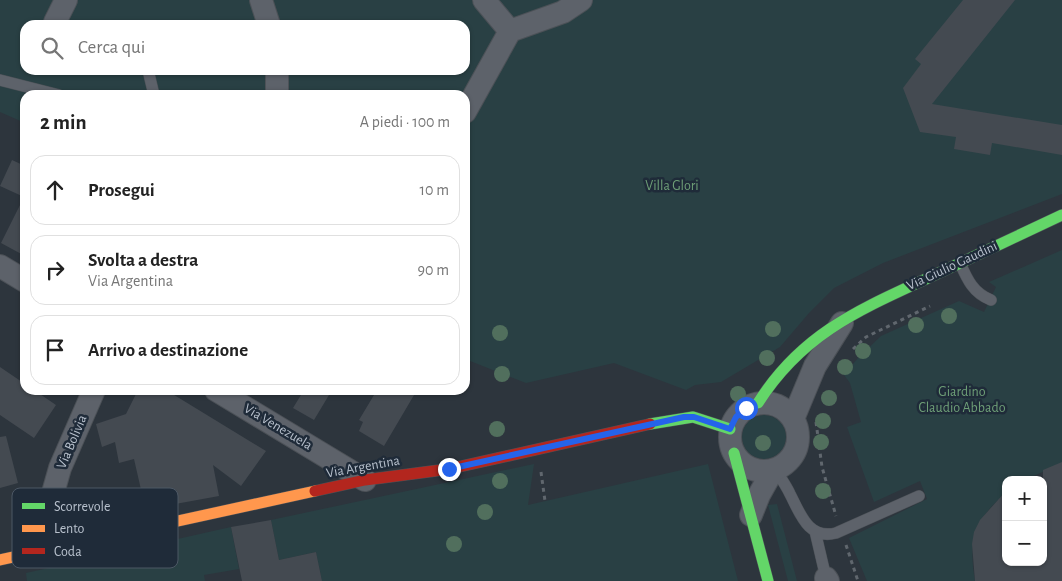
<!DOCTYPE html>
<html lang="it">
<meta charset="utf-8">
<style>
body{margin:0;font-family:"Alegreya Sans",sans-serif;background:#f2f2f2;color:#222}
.controls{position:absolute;right:15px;bottom:15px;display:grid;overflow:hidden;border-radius:10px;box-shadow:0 1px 4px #0004}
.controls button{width:45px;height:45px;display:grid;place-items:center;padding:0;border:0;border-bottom:1px solid #e0e0e0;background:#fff;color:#222;font:25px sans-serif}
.stop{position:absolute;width:15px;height:15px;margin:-11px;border:4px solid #2563eb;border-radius:50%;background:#fff}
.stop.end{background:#2563eb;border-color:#fff;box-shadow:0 1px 5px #0008}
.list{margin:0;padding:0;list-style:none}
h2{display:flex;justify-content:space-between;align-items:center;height:65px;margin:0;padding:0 20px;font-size:21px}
h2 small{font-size:16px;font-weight:400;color:#767676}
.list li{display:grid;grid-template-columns:32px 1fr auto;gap:15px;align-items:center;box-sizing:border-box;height:70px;margin:0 10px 10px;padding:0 10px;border:1px solid #e0e0e0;border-radius:15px}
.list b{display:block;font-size:19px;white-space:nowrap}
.list p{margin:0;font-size:16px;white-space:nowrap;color:#767676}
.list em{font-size:16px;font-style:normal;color:#767676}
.icon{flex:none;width:28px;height:28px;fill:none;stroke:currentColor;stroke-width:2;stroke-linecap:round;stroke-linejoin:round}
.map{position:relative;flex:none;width:1062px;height:581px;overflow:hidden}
.search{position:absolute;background:#fff;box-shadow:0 1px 4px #0004;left:20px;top:20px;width:450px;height:55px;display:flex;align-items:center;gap:12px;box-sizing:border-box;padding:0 18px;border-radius:15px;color:#767676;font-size:19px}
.panel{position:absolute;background:#fff;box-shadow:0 1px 4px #0004;left:20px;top:90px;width:450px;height:305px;border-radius:15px}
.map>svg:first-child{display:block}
.green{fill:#294044;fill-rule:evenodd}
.building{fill:#444a51}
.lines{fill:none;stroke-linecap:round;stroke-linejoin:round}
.lane-casing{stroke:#4c5157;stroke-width:12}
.street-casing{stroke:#4c5157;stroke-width:24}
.fast-casing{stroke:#4c5157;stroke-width:12}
.slow-casing{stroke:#4c5157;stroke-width:12}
.jam-casing{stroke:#4c5157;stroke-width:12}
.path{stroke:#60676e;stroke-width:3;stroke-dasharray:4 4;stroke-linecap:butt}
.lane{stroke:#5d626a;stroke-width:11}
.street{stroke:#5d626a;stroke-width:22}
.fast{stroke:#63d668;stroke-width:11}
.slow{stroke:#ff974d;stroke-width:11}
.jam{stroke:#b3261e;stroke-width:11}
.tree{fill:#516f5d}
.route{stroke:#2563eb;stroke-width:6}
.labels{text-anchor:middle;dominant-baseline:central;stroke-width:5;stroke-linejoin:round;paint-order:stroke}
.park-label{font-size:14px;fill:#6e9f77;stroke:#1f2b39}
.street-label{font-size:14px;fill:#b8c1cd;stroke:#1f2b39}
.key{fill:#1f2b39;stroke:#4d5865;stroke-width:1}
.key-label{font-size:14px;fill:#b8c1cd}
</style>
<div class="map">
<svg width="1062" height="581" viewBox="0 0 1062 581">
<rect width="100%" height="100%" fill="#2d353d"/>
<path class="green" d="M0,0H1062V194L883,263L834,288L809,313L780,347L721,382L695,385L686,390L614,363L526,383L465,359V95H25V123L0,112ZM25,25H465V70H25Z
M1062,250V463L1025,480H1006V493C974,520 968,540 975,581H867L849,538L927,499L920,481L874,502L847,427L861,422L850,383L844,375L858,358L881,336L959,301L984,312L996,287L989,282Z
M742 437a22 22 0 1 1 44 0a22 22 0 1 1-44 0Z
M534,464L528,505L708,464L738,581H322L316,552L279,560L271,520Z
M777,504L797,581H788L768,505Z
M231,527L239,569L204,575L205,581H27L26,573Z"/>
<path class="building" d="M963,0H1015L932,104L1062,125V155L992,143L990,155L954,149L956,137L920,132L903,88L921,64L915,59Z
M12,160L25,166V256L1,243L24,197L0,186Z
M0,367L25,384V390H34L56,405L34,438L0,415Z
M138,390H166L266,451L241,486L213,465L219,496L137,511L134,496L142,494L134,459L119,463L115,442L102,447L96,424L126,414Z
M304,390H332L314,420L293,408Z
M377,390H417L384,446L359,431L363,422L359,420Z
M6,436L18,483L0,488V437Z
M1062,462V581H975L972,544L974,532L980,520L1006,491V562H1043V470Z
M271,520L279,560L316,552L322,581H242L231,527Z"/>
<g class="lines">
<defs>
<path id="lane" d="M148,70L154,95
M0,80L59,95
M960,263C967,279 973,293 991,300
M776,469C780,478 786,485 790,494C800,513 808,540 836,533L919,496
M815,531L826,578"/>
<path id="street" d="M261,0L269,25
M484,0L510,31
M55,22L66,0
M510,31L563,12L581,0
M277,95V70
M465,112L510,31
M0,266L25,281
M216,390L365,480
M730 437a34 34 0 1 1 68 0a34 34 0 1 1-68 0Z
M793,419L815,366L842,323
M751,515L759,495L773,470
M36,553L60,468L94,390
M826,578L828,581"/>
<path id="fast" d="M758,403C804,330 866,307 941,272C981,253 1022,234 1062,215
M650,424L693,417L730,429
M734,453L768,581"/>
<path id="slow" d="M0,560L315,491"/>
<path id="jam" d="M315,491L365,480L449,469L650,424"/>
</defs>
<use href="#lane" class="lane-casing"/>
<use href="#street" class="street-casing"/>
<use href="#fast" class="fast-casing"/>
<use href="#slow" class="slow-casing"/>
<use href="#jam" class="jam-casing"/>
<path class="path" d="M853,349L866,337L930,306
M816,422L822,467L836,516
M541,472L545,501
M846,545L858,581"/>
<use href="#lane" class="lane"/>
<use href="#street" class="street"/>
<use href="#fast" class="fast"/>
<use href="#slow" class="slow"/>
<use href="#jam" class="jam"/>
</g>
<g class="tree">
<circle cx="949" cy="316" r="8"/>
<circle cx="916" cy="325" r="8"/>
<circle cx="773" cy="329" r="8"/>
<circle cx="500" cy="333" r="8"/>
<circle cx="863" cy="351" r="8"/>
<circle cx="767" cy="358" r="8"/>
<circle cx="845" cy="367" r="8"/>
<circle cx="502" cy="374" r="8"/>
<circle cx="738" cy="394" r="8"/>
<circle cx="829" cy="398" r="8"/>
<circle cx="823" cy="421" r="8"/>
<circle cx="497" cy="429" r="8"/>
<circle cx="821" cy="442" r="8"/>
<circle cx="763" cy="443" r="8"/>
<circle cx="500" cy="481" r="8"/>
<circle cx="823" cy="491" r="8"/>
<circle cx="485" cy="512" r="8"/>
<circle cx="454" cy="544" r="8"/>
</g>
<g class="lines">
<path class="route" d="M449,469L684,417H694L730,429L736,417L746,408"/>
</g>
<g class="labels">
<g class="park-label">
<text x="672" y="186">Villa Glori</text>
<text x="962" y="392">Giardino<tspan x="962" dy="16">Claudio Abbado</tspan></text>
</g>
<g class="street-label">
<text transform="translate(952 266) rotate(-25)">Via Giulio Gaudini</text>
<text transform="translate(278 427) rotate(31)">Via Venezuela</text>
<text transform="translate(72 442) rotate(-67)">Via Bolivia</text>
<text transform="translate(363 467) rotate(-10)">Via Argentina</text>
</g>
</g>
<rect x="12" y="488" width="166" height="80" rx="8" class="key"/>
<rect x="22" y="503" width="23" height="6" fill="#63d668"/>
<rect x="22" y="525" width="23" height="7" fill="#ff974d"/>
<rect x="22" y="548" width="23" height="6" fill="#b3261e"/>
<g class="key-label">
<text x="54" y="511">Scorrevole</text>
<text x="54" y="533">Lento</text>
<text x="54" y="556">Coda</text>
</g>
</svg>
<div class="controls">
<button>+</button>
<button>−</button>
</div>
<div class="stop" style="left:746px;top:408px"></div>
<div class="stop end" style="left:449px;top:469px"></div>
<div class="search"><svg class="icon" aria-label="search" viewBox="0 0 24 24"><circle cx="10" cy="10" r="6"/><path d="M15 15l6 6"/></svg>Cerca qui</div>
<section class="panel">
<h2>2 min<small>A piedi · 100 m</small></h2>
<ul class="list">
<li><svg class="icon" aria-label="ahead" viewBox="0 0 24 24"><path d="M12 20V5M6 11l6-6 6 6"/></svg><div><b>Prosegui</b></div><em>10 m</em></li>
<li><svg class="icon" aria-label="right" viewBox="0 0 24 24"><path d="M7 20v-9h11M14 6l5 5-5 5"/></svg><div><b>Svolta a destra</b><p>Via Argentina</p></div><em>90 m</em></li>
<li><svg class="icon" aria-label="arrive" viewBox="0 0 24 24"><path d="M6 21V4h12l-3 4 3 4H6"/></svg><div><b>Arrivo a destinazione</b></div></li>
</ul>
</section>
</div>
